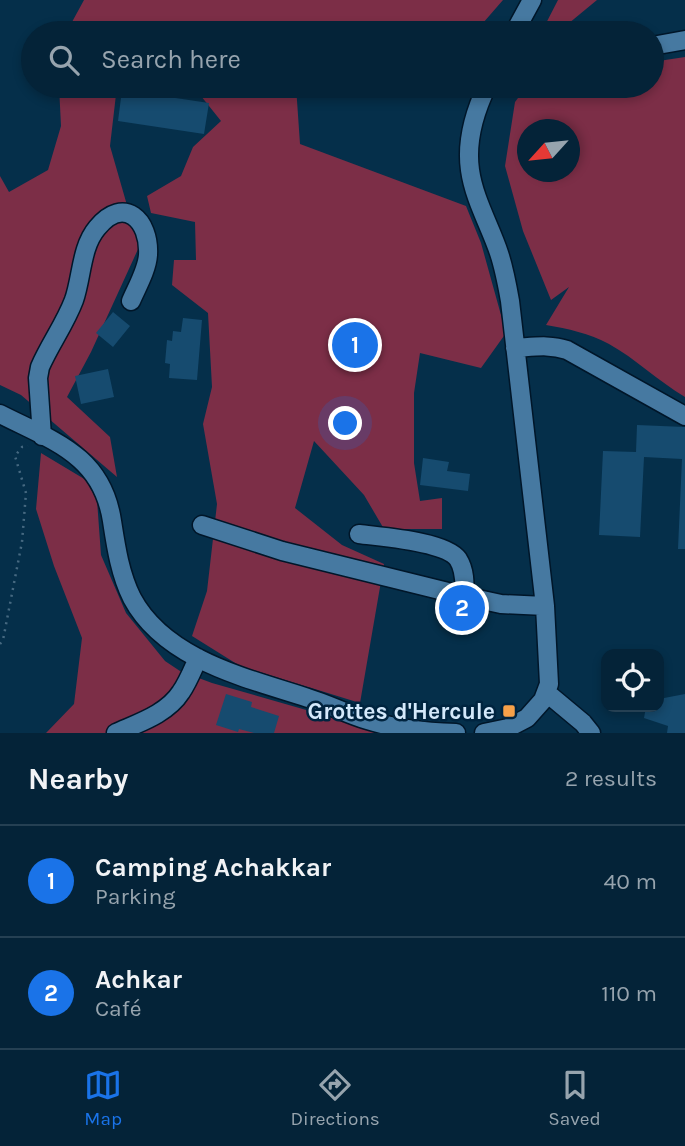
<!DOCTYPE html>
<meta charset="utf-8">
<style>
body{margin:0;font-family:Karla,sans-serif;background:#0d2b40;color:#f1f3f6}
.controls{position:absolute;right:21px;bottom:21px;display:grid;overflow:hidden;border-radius:14px;box-shadow:0 4px 10px #0003}
.controls button{width:63px;height:63px;display:grid;place-items:center;padding:0;border:0;border-bottom:2px solid #254053;background:#042338;color:#f1f3f6;font:35px sans-serif}
.compass{position:absolute;left:517px;top:119px;width:63px;height:63px;border-radius:50%;background:#042338;box-shadow:0 4px 10px #0003;rotate:243deg}
.you{position:absolute;left:346px;top:424px;width:24px;height:24px;margin:-18px;border:5px solid #fff;border-radius:50%;background:#1a73e8;box-shadow:0 0 0 10px #1a73e833}
.badge{display:grid;place-items:center;width:46px;height:46px;border-radius:50%;background:#1a73e8;color:#fff;font-size:23px;font-weight:700}
.pin{position:absolute;translate:-50% -50%;border:4px solid #fff;box-shadow:0 2px 7px #0006}
.list{margin:0;padding:0;list-style:none}
h2{display:flex;justify-content:space-between;align-items:center;height:91px;margin:0;padding:0 28px;font-size:30px}
h2 small{font-size:23px;font-weight:400;color:#97a4ae}
.list li{display:grid;grid-template-columns:46px 1fr auto;gap:21px;align-items:center;box-sizing:border-box;height:112px;padding:0 28px;border-top:2px solid #254053}
.list b{display:block;font-size:26px;white-space:nowrap}
.list p{margin:0;font-size:23px;white-space:nowrap;color:#97a4ae}
.list em{font-size:23px;font-style:normal;color:#97a4ae}
.icon{flex:none;width:38px;height:38px;fill:none;stroke:currentColor;stroke-width:2;stroke-linecap:round;stroke-linejoin:round}
.map{position:relative;flex:none;width:685px;height:733px;overflow:hidden}
.search{position:absolute;background:#042338;box-shadow:0 4px 10px #0003;left:21px;right:21px;top:21px;height:77px;display:flex;align-items:center;gap:18px;box-sizing:border-box;padding:0 24px;border-radius:38px;color:#97a4ae;font-size:26px}
.sheet{height:315px;background:#042338}
nav{display:flex;justify-content:space-around;align-items:center;box-sizing:border-box;height:98px;border-top:2px solid #254053;background:#042338;font-size:19px;color:#97a4ae}
nav a{display:grid;justify-items:center;gap:4px}
nav .on{color:#1a73e8}
.map>svg:first-child{display:block}
.green{fill:#7c2e47;fill-rule:evenodd}
.building{fill:#164b6f}
.lines{fill:none;stroke-linecap:round;stroke-linejoin:round}
.minor-casing{stroke:#001629;stroke-width:21}
.path{stroke:#466981;stroke-width:2.5;stroke-dasharray:2 5;stroke-linecap:butt}
.minor{stroke:#4679a1;stroke-width:18}
.poi-dot{fill:#f7a149;stroke:#00243f;stroke-width:2.5}
.labels{text-anchor:middle;dominant-baseline:central;stroke-width:5;stroke-linejoin:round;paint-order:stroke}
.poi-label{font-size:23px;font-weight:bold;fill:#d4e9fb;stroke:#00243f;text-anchor:end}
</style>
<div class="map">
<svg width="685" height="733" viewBox="0 0 685 733">
<rect width="100%" height="100%" fill="#052f4a"/>
<path class="green" d="M84,0H503L483,23L292,30V33H66Z
M558,0H597L557,33H541Z
M685,57V397C658,381 636,359 609,344C589,333 568,329 546,325L569,287L551,300L523,231L505,166L515,102L527,86H652V62ZM528,130H570V172H528Z
M59,86H117L110,146L139,247L91,352L67,397L110,437L117,477L21,395L0,385V176L9,192L48,170L61,126Z
M193,86H296L300,144L466,206L481,243L506,333L481,368L420,353L414,393V463L420,501L442,498V529H384L364,495L314,441L295,508L342,545L384,564L360,703L240,666L192,636L207,591L217,504L203,424L212,387L208,313L172,285L174,260H196L195,222L151,213L147,196L181,176L193,147L221,121Z
M41,453L86,480L97,500L101,555L126,613L165,661L180,671L212,683L341,720L380,733H46L74,704L82,638L54,566L36,509Z"/>
<path class="building" d="M122,90L209,103L204,134L118,121Z
M113,312L130,326L113,347L96,333Z
M183,318L202,320L197,380L169,378L170,364L165,363L167,340L172,341L173,331L181,332Z
M108,369L114,397L81,404L75,376Z
M637,425L685,427V549H678L682,459L644,457L640,537L599,535L603,451L636,452Z
M423,458L449,462L447,471L470,474L468,491L420,485Z
M226,694L252,702L251,707L279,716L274,733H254L239,729L238,732L216,725Z
M685,694V733H667L668,726L644,718L646,707H659V699Z"/>
<g class="lines">
<defs>
<path id="minor" d="M514,33L532,0
M652,46L685,40
M515,348C533,347 550,344 567,350L685,416
M0,414C53,441 102,455 112,521C116,547 120,574 132,598C165,660 247,678 308,698C328,704 347,714 367,720C396,729 426,732 456,733
M42,436L38,378L40,367C50,344 65,324 74,300C82,277 81,247 97,228C124,195 150,220 148,255C147,270 137,287 131,301
M202,525L282,551L464,596L501,604L545,606
M359,534C381,537 445,541 458,559C465,570 465,583 464,596
M547,693L583,723L591,733
M116,733C138,723 167,714 181,692C188,682 193,669 198,658
M484,733L508,728L527,718L543,700L549,684L545,606L510,301C507,284 504,268 499,253C490,226 474,199 470,170C466,142 475,111 487,86"/>
</defs>
<use href="#minor" class="minor-casing"/>
<path class="path" d="M0,644L3,640L22,542L26,493L15,456L22,447L28,446"/>
<use href="#minor" class="minor"/>
</g>
<rect class="poi-dot" x="502" y="704" width="14" height="14" rx="3.5"/>
<g class="labels">
<g class="poi-label">
<text x="495" y="711">Grottes d'Hercule</text>
</g>
</g>
</svg>
<div class="controls">
<button><svg class="icon" aria-label="locate" viewBox="0 0 24 24"><circle cx="12" cy="12" r="6"/><path d="M12 2v4M12 18v4M2 12h4M18 12h4"/></svg></button>
</div>
<svg class="compass" viewBox="-18 -18 36 36"><path d="M0-13l5 13h-10z" fill="#e53935"/><path d="M0 13l5-13h-10z" fill="#97a4ae"/></svg>
<div class="you"></div>
<div class="pin badge" style="left:355px;top:345px">1</div>
<div class="pin badge" style="left:462px;top:608px">2</div>
<div class="search"><svg class="icon" aria-label="search" viewBox="0 0 24 24"><circle cx="10" cy="10" r="6"/><path d="M15 15l6 6"/></svg>Search here</div>
</div>
<section class="sheet">
<h2>Nearby<small>2 results</small></h2>
<ul class="list">
<li><span class="badge">1</span><div><b>Camping Achakkar</b><p>Parking</p></div><em>40 m</em></li>
<li><span class="badge">2</span><div><b>Achkar</b><p>Café</p></div><em>110 m</em></li>
</ul>
</section>
<nav>
<a class="on"><svg class="icon" aria-label="map" viewBox="0 0 24 24"><path d="M3 6l6-2 6 2 6-2v14l-6 2-6-2-6 2zM9 4v14M15 6v14"/></svg>Map</a>
<a><svg class="icon" aria-label="directions" viewBox="0 0 24 24"><path d="M12 3l9 9-9 9-9-9zM9 14v-3h6M13 9l2 2-2 2"/></svg>Directions</a>
<a><svg class="icon" aria-label="saved" viewBox="0 0 24 24"><path d="M7 4h10v16l-5-4-5 4z"/></svg>Saved</a>
</nav>
